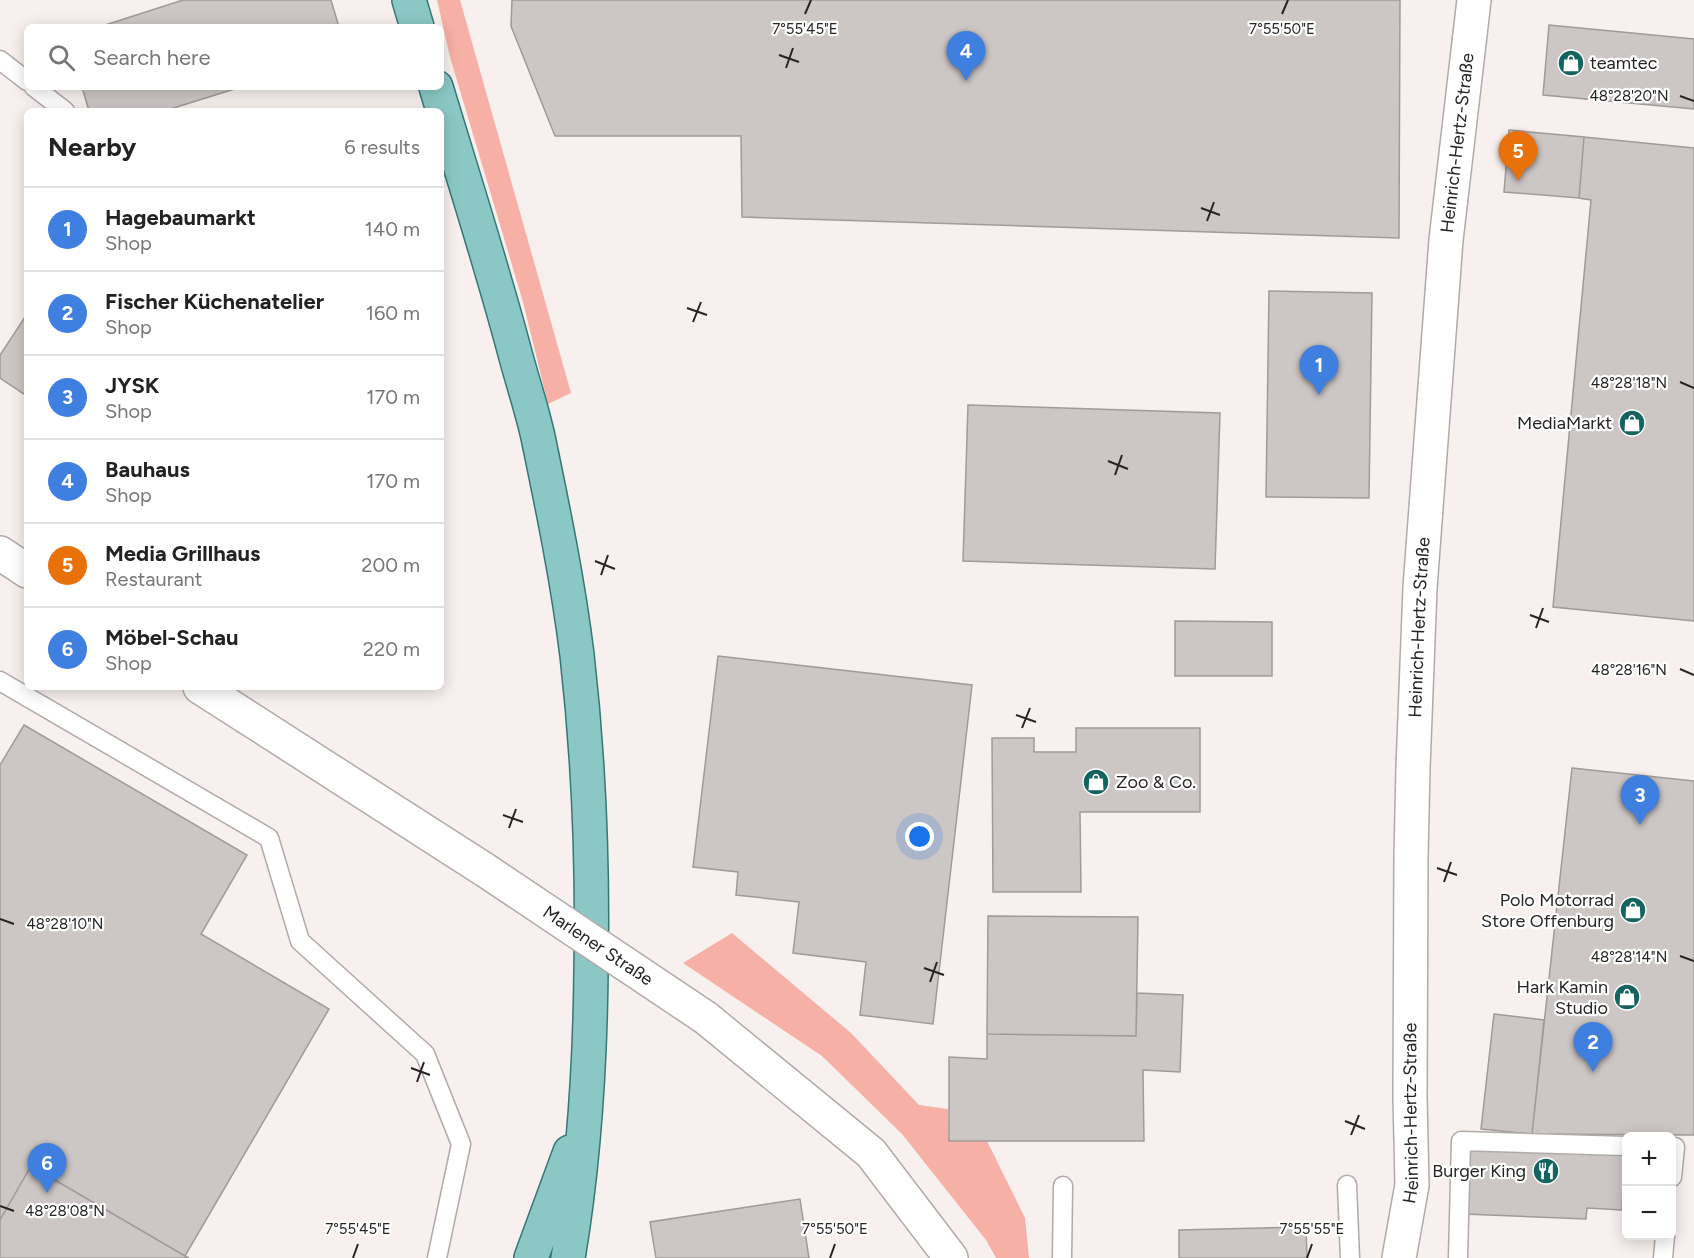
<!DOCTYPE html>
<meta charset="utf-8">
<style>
body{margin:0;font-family:Figtree,sans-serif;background:#f2f2f2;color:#222}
.controls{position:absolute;right:18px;bottom:18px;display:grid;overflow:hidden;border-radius:9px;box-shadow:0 3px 15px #0003}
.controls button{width:54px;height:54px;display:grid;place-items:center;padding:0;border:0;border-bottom:2px solid #e0e0e0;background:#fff;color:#222;font:30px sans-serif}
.you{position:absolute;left:920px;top:837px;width:21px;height:21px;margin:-15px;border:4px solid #fff;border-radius:50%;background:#1a73e8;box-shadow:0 0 0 9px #1a73e833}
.badge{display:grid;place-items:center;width:39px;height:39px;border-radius:50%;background:#14635f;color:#fff;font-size:20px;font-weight:700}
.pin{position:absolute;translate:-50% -50px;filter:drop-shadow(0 2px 3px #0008)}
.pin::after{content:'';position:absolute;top:32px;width:21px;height:18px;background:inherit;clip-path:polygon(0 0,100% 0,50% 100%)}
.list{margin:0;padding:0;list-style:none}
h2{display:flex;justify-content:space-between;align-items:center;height:78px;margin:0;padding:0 24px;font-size:26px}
h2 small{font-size:20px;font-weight:400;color:#767676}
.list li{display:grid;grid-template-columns:39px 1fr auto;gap:18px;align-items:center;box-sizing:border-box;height:84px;padding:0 24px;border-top:2px solid #e0e0e0}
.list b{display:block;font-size:22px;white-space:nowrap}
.list p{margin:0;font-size:20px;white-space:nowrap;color:#767676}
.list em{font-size:20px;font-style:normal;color:#767676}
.icon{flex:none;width:33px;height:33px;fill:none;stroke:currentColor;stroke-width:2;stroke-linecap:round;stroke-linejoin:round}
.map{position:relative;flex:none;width:1694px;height:1258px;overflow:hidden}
.search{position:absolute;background:#fff;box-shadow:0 3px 15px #0003;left:24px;top:24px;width:420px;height:66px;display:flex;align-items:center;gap:15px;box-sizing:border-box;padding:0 21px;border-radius:9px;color:#767676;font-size:22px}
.panel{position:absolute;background:#fff;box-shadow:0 3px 15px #0003;left:24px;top:108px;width:420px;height:582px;border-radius:9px}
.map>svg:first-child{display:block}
.green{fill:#f6b0a5}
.building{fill:#ccc6c5;stroke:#a09a99;stroke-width:1.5}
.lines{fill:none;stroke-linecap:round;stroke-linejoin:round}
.service-casing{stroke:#b1aaa9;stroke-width:21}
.tertiary-casing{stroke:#b1aaa9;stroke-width:36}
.primary-casing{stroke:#357774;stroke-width:36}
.service{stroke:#fff;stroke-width:18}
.tertiary{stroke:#fff;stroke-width:33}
.primary{stroke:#8bc8c5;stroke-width:33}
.tertiary-bridge-casing{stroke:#b1aaa9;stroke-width:36;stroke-linecap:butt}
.tertiary-bridge{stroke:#fff;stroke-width:33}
.ticks{fill:none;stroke:#262424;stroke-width:2}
.labels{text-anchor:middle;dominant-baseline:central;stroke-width:4.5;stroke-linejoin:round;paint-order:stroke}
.poi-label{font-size:18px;fill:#262424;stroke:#fff;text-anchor:end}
.street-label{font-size:18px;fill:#262424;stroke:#fff}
.ticks-label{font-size:15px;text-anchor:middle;fill:#262424;stroke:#fff;stroke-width:4.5;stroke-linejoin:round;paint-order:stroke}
</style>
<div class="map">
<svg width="1694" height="1258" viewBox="0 0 1694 1258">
<rect width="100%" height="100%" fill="#f7f0ef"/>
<path class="green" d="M437,0H460L571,393L548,404L523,302L450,57Z
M732,933L851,1033L919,1105L948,1109L949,1141H987L1025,1218L1029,1258H996L986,1240L902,1134L822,1056L683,963Z"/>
<path class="building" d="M183,0H331L339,27H99Z
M512,0H1400L1399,238L742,217L741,136H555L511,26Z
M1549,25L1694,39V109L1543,95Z
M82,87H241L164,111H89Z
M1509,130L1584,137L1579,198L1504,192Z
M1584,137L1694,148V621L1553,607L1591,200L1579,198Z
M1269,291L1372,293L1369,498L1266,497Z
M27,314V396L0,378V355Z
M968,405L1220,413L1215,569L963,561Z
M1175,621L1272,622V676H1175Z
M718,656L972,685L933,1024L860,1015L866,962L793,953L799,902L736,895L738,872L693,867Z
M24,725L247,855L201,934L329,1009L185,1256L31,1166L0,1220V765Z
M1076,728H1200V812H1080L1081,892H993L992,738H1034V752H1076Z
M1572,768L1694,781V1135L1532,1134Z
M988,916L1138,917L1136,1036L987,1034Z
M1137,993L1183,995L1180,1072L1143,1070L1144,1141H949V1057L987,1059V1034L1136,1036Z
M1494,1014L1544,1020L1532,1134L1481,1129Z
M1467,1148L1626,1154V1188H1623L1622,1210L1587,1208L1586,1219L1464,1214Z
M31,1166L185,1256L189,1258H0V1220Z
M800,1199L809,1258H656L650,1222Z
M1306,1227L1307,1258H1179V1230Z"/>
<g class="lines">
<defs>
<path id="service" d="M0,60L27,81
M34,87L65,111
M0,681L269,838L300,941L425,1054L461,1144L437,1258
M1672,1147H1675L1672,1177
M1347,1185L1350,1258
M1062,1258L1063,1186
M1458,1258L1461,1141L1626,1146
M1663,1258L1665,1236"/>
<g id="tertiary">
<path d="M0,553L27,571"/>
<path d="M200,687L485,870"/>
<path d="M706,1018L871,1153L951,1258"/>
<path id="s1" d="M1399,1258L1412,1185L1410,1097L1411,857L1413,768L1420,588L1446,240L1474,0"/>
</g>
<path id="primary" d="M409,0L417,27
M436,87C463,177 492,266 516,357C523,383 532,410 538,437C553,509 568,582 577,655C589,760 593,866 591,972C590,1068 584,1163 568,1258
M531,1258L570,1152"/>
</defs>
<use href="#service" class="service-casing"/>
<use href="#tertiary" class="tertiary-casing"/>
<use href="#primary" class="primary-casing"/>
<use href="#service" class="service"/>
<use href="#tertiary" class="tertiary"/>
<use href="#primary" class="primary"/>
<defs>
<g id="tertiary-bridge">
<path id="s2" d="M485,870L706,1018"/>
</g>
</defs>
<use href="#tertiary-bridge" class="tertiary-bridge-casing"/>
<use href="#tertiary-bridge" class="tertiary-bridge"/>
</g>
<path class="ticks" d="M805,14L811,0M1282,14L1288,0M779,55L799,62M786,68L793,48M1680,96L1694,101M1201,208L1220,215M1207,221L1214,202M687,308L707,315M693,322L701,302M1680,382L1694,388M1108,461L1128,469M1115,475L1122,455M595,561L615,569M601,575L608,555M1530,615L1549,622M1536,628L1543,608M1680,669L1694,675M1016,715L1036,722M1022,728L1030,708M503,815L523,822M509,828L516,809M1437,868L1457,875M1444,882L1451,862M0,919L14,924M1680,956L1694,961M924,968L944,975M930,982L937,962M411,1068L430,1075M417,1082L424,1062M1345,1121L1365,1129M1351,1135L1359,1115M0,1206L14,1211M353,1258L358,1244M830,1258L835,1244M1307,1258L1312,1244"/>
<defs>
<symbol id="shop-disc" viewBox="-11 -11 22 22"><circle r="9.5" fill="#14635f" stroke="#fff"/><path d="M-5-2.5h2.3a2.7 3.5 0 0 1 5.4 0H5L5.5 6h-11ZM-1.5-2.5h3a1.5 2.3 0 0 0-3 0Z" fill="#fff"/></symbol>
<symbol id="restaurant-disc" viewBox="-11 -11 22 22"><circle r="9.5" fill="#14635f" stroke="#fff"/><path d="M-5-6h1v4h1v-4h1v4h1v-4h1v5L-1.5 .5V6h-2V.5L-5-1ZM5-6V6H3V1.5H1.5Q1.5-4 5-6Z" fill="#fff"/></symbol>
</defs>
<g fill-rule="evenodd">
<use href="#shop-disc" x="1556" y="48" width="30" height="30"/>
<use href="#shop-disc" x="1617" y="408" width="30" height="30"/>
<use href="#shop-disc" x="1081" y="767" width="30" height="30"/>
<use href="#shop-disc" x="1618" y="895" width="30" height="30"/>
<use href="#shop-disc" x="1612" y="982" width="30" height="30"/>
<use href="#restaurant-disc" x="1531" y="1156" width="30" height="30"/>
</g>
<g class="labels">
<g class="poi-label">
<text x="1590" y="63" text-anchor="start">teamtec</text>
<text x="1612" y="423">MediaMarkt</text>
<text x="1116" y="782" text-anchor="start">Zoo &amp; Co.</text>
<text x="1614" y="900">Polo Motorrad<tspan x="1614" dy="21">Store Offenburg</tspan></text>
<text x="1608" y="987">Hark Kamin<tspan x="1608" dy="21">Studio</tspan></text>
<text x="1526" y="1171">Burger King</text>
</g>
<g class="street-label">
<text stroke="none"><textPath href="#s1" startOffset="1118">Heinrich-Hertz-Straße</textPath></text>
<text stroke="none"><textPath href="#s1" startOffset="632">Heinrich-Hertz-Straße</textPath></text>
<text stroke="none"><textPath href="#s2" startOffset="136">Marlener Straße</textPath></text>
<text stroke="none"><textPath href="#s1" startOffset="146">Heinrich-Hertz-Straße</textPath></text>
</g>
</g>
<g class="ticks-label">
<text x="805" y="34">7°55'45"E</text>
<text x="1282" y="34">7°55'50"E</text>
<text x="1629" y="101">48°28'20"N</text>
<text x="1629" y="388">48°28'18"N</text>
<text x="1629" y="675">48°28'16"N</text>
<text x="65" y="929">48°28'10"N</text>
<text x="1629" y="962">48°28'14"N</text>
<text x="65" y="1216">48°28'08"N</text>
<text x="358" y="1234">7°55'45"E</text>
<text x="835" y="1234">7°55'50"E</text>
<text x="1312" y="1234">7°55'55"E</text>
</g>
</svg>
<div class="controls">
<button>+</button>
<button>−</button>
</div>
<div class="you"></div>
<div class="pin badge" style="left:1319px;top:395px;background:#3f7fe0">1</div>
<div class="pin badge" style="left:1593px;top:1072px;background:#3f7fe0">2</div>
<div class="pin badge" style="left:1640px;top:825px;background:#3f7fe0">3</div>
<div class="pin badge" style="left:966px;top:81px;background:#3f7fe0">4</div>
<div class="pin badge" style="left:1518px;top:181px;background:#e8710a">5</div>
<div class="pin badge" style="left:47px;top:1193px;background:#3f7fe0">6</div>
<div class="search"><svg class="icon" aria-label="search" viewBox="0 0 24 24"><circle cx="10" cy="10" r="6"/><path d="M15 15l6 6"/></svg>Search here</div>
<section class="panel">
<h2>Nearby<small>6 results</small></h2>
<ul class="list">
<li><span class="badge" style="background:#3f7fe0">1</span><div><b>Hagebaumarkt</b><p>Shop</p></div><em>140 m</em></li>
<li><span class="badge" style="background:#3f7fe0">2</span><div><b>Fischer Küchenatelier</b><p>Shop</p></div><em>160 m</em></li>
<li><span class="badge" style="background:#3f7fe0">3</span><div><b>JYSK</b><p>Shop</p></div><em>170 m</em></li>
<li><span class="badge" style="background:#3f7fe0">4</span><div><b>Bauhaus</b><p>Shop</p></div><em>170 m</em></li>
<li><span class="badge" style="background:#e8710a">5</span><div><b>Media Grillhaus</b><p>Restaurant</p></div><em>200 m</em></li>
<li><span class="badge" style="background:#3f7fe0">6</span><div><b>Möbel-Schau</b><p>Shop</p></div><em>220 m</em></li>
</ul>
</section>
</div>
